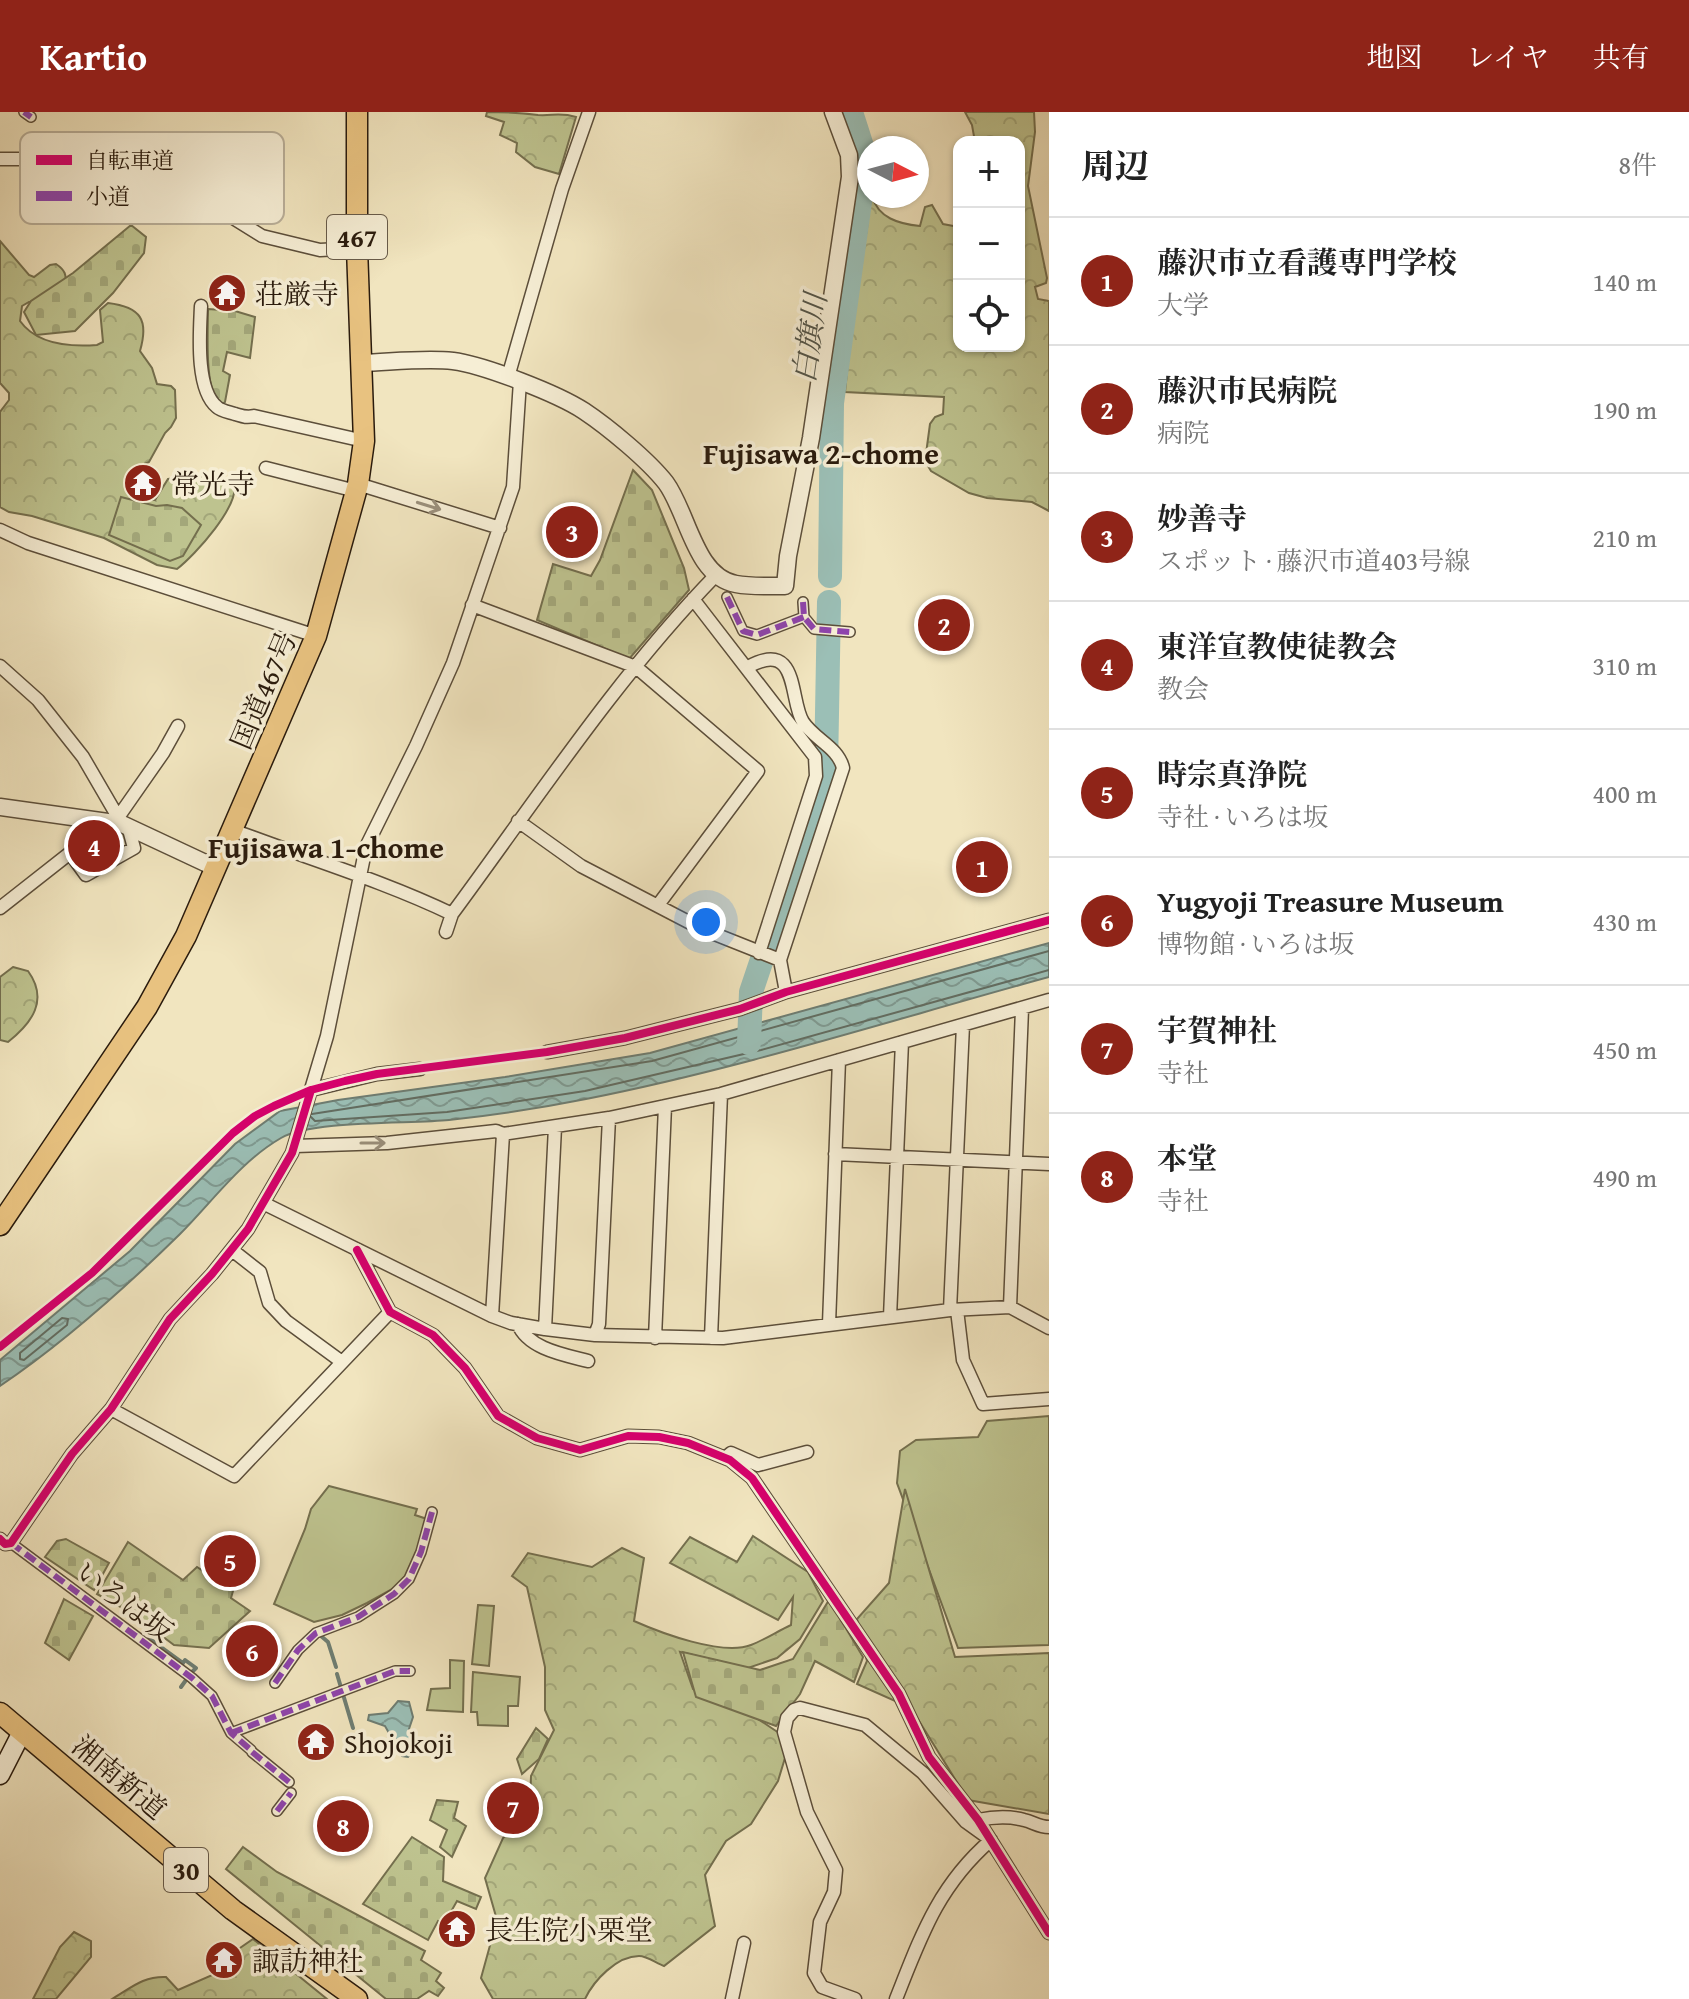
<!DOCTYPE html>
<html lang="ja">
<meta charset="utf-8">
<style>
body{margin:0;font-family:"Gentium Book Plus","Noto Serif JP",serif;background:#f2f2f2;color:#222}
.controls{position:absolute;right:24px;top:24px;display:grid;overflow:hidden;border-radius:16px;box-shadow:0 2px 6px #0004}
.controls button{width:72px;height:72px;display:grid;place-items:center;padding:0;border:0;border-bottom:2px solid #e0e0e0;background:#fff;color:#222;font:40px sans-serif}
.compass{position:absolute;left:857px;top:24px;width:72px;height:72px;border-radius:50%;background:#fff;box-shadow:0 2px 6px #0004;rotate:96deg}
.you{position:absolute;left:706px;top:810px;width:28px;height:28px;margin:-20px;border:6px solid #fff;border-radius:50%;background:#1a73e8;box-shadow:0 0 0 12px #1a73e833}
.badge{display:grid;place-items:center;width:52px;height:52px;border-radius:50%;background:#8f2418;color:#fff;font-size:26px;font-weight:700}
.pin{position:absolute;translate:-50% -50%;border:4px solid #fff;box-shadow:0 2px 8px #0006}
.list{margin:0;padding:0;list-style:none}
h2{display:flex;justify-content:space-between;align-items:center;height:104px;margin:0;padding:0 32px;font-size:34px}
h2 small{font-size:26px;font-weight:400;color:#767676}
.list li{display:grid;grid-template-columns:52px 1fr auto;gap:24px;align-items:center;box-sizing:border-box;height:128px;padding:0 32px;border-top:2px solid #e0e0e0}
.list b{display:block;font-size:30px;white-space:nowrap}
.list p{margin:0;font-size:26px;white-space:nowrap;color:#767676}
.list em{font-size:26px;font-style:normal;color:#767676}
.icon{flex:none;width:44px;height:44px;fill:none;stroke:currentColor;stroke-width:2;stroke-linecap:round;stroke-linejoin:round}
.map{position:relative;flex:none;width:1049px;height:1887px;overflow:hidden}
header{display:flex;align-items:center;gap:48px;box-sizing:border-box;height:112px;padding:0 40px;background:#8f2418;color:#fff}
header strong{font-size:38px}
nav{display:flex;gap:44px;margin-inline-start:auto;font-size:28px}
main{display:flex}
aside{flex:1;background:#fff}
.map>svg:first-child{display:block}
.green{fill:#bec38f;stroke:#746f4e;stroke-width:2}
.forest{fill:url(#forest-crowns);stroke:#746f4e;stroke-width:2}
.cemetery{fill:url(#cemetery-stones);stroke:#746f4e;stroke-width:2}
.water{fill:url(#water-waves);stroke:#6e7d72;stroke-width:2}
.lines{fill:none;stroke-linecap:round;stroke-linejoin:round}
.shore{stroke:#626d62;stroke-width:2}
.stream{stroke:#6e7d72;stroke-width:4}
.river{stroke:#9bbfb6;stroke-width:24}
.pedestrian-casing{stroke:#5c4e3a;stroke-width:12}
.minor-casing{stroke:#5c4e3a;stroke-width:15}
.tertiary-casing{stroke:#5c4e3a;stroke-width:19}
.secondary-casing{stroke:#2a1b0d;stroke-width:21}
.primary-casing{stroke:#2a1b0d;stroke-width:23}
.trunk-casing{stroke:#2a1b0d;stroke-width:23}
.pedestrian{stroke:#f6eed5;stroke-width:9}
.minor{stroke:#f6eed5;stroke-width:12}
.tertiary{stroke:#f6eed5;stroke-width:16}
.secondary{stroke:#f6eed5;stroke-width:18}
.primary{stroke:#e8c280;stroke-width:20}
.trunk{stroke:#e8c280;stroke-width:20}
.quiet{stroke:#8e44ad;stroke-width:6;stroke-dasharray:12 6;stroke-linecap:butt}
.cycleway-casing{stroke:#f6eed5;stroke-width:13}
.cycleway{stroke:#d6006c;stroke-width:8}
.oneway{stroke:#9a8f7b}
.labels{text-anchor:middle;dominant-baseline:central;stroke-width:7;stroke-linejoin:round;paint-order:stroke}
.shield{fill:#f6eed5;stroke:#675a49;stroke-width:2}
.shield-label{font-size:26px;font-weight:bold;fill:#2a1b0d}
.poi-label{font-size:28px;fill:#2a1b0d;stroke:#f6eed5;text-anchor:start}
.street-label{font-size:28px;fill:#2a1b0d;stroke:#f6eed5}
.water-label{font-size:30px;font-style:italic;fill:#525448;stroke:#f6eed5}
.neighbourhood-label{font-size:30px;font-weight:bold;fill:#2a1b0d;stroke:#f6eed5}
.key{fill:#f6eed5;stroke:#b9af99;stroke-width:2}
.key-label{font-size:22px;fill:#2a1b0d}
</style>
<header>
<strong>Kartio</strong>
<nav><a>地図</a><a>レイヤ</a><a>共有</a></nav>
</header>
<main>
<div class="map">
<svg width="1049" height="1887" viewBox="0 0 1049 1887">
<defs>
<pattern id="forest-crowns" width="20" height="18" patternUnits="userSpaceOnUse" patternTransform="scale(2)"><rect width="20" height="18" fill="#bec38f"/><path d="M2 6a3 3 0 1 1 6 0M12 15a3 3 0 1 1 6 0" fill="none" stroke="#a3a77a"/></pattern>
<pattern id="cemetery-stones" width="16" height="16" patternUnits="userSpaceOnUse" patternTransform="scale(2)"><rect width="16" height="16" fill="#bec38f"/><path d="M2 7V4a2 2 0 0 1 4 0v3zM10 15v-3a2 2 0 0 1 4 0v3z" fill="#a3a77a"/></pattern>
<pattern id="water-waves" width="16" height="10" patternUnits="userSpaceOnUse" patternTransform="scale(2)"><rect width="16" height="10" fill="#9bbfb6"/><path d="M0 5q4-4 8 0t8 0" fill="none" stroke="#7f9a92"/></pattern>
</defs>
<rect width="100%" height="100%" fill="#f1e5bf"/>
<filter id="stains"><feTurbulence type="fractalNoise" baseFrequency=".0025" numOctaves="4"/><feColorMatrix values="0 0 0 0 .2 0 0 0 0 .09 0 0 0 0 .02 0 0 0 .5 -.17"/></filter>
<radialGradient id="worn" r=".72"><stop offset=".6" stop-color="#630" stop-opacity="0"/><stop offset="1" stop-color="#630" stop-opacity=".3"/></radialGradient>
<path class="green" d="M1049,1304V1533L958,1536L897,1371L900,1339L916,1328L978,1325L987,1309Z
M329,1374L417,1397L415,1403L427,1407L414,1454L396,1475L367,1491L342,1503L314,1510L274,1492L305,1417L311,1397Z
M478,1493L494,1494L489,1554L472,1552Z
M450,1548L464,1549L463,1600L427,1598L431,1577L450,1576Z
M473,1560L520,1565L518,1594H508V1614L478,1613L477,1600H471Z"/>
<path class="forest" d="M487,0C504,0 521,1 538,3C553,4 560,0 576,5L559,62L535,55L516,40L517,31L500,23L504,10L486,4Z
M965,0H1034L1035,20L1028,74L1047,166L1046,171L1035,175L1038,187L1049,189V399L1032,390L987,386L969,381L931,359L925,349L930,312L935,305L943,302L944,285L845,280L855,181L867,117L869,84H872C878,106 899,112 920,114L925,95L932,93L943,112L959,115V234H1019V30H975L972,13Z
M0,129L29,163L34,165L50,153L56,152C65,158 67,163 65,173L44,189L29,190L22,194L20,209C37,233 70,235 97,233L103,230L100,198L108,191C141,195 149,208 140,239L152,256L157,272L171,274L175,278L176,306L171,315L165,321L149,350L136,356L127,368L130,383L141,388H155L168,367C189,363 215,361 234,370C241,393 195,443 177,457L157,453L104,426L32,404L9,400L0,395V300L9,288V281L0,271Z
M13,855L28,859C49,888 32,911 8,930L0,928V865Z
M905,1377L955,1545L1049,1541V1702L968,1688L911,1596L857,1572L867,1549L857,1507L889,1471Z
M753,1424L808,1460L823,1489L800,1527L777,1546L748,1556L680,1540L693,1577L749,1601L782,1623L785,1646L778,1669L751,1712L726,1729L705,1763L715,1814L664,1854C656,1851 647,1844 639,1844C617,1844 594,1868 585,1887H493L481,1866L497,1808L485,1766L503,1726L518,1713L530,1691L531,1664L554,1618L545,1598V1555L527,1475L512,1464L528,1441L592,1455L622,1436L644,1446L634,1509C661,1521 722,1544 751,1533C764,1528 778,1519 791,1513L793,1485L778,1508L670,1451L690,1425L737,1450Z
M74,1820L91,1829V1845L56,1887H33L60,1835Z
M253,1827L327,1887H112C131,1876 143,1864 166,1865L178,1878L217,1861L240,1836Z"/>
<path class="cemetery" d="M131,113L146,125L144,141L113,181L75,219L36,223L24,200L31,189L73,161Z
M208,197L235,199L255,205L250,246L227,240L223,259L230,263L225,290L220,294C204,277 208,220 208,197Z
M633,358L652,378L684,456L689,478L629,547L537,508L553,452L591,464L600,448Z
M121,385L156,394L167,393L182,396L201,413L183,444L170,449L109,423Z
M66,1427L109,1451L94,1478L45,1445L57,1429Z
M128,1430L183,1468L197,1455L233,1479L231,1486L250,1499L209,1536L174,1533L130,1500L97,1482Z
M64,1487L93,1504L69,1548L45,1531Z
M829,1488L863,1545L854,1570L815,1549L800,1582L776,1614L696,1585L683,1540L760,1558L793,1547Z
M536,1616L548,1627L539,1647L522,1662L517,1647Z
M437,1688L458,1690L454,1706L466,1714L452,1745L440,1735L447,1718L430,1708Z
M412,1725L444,1745L443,1769L481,1785L476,1797L457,1789L444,1812L438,1809L428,1828L363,1792Z
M243,1735L277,1760L425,1839L421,1848L441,1861L436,1869L444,1876L438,1884L429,1879L417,1887H386L226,1757Z"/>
<path class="water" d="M1049,831V865C895,907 743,956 586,987C541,996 494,1003 449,1008C409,1012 312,1008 281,1026C241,1049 212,1090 180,1122C124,1177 65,1230 0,1274V1248L130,1139L235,1032L280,999L338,988L505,965L650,941Z
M398,1589L409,1590L413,1605L409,1617L415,1637L408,1645L402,1644L385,1614L368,1608L369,1603L388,1601Z"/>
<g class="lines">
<path class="shore" d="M312,1002L652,949L1049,839
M311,1005L315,1009L447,1000L585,979L761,938L1049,858
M62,1206L68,1207L67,1213L24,1248L20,1247V1241Z"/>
<path class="stream" d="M143,1522L183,1551L185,1548L196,1556L192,1560
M321,1524L328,1530L336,1555
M337,1562L353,1616
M181,1575L186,1568"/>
<path class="river" d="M830,464L832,291L866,47L851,0
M749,931L751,880L826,657L829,490"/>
<defs>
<path id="pedestrian" d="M24,0L31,5
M727,485L743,519L757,523L804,505
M803,490L804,505L814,517L850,520
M11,1431L192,1566L212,1584L231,1621L251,1638
M275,1571L298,1538L316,1521L358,1505L394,1482L409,1467L421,1440L432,1400
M231,1621L395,1559H410
M252,1640L289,1670
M277,1699L291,1681"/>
<path id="minor" d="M0,47H127L143,50L262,124L320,138L357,136
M201,194C200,219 195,277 217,295C221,299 229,300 235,302C242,304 246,306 254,304L364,329
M508,265L562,77L589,0
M266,356L356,379
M358,372L500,416
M0,418L28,431L316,524
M693,487L815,645L816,664L759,841
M472,493L636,555L758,659L658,793
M0,554L38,588L83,645L122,712
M748,555C800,526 789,589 803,610C815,628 838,635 843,656L780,848L786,880
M119,704L163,641L178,614
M518,709L581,754L702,817L780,848
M233,718C306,746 381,768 452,802C537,687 616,566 716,463
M0,796L70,741L86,763L134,736L128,714
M446,820L452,802
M547,940L625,926L740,897L786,880L1049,808
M311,978L377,962L420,957
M295,1034L387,1031L496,1019L503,1022L609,1006L721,982L1049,888
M835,1042L1049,1052
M263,1091L492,1204L511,1211L545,1217L595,1223L723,1226L950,1198L1010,1195L1049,1216
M232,1138L260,1160L269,1191L286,1209L342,1250
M357,1138L390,1200L433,1223L465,1256L498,1304L537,1326L580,1338L628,1324L659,1325L688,1331L730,1348L752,1366L899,1582L929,1645L978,1708L1049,1821
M1010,1195L1022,897
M950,1198L963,913
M957,1198L963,1248L983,1292L1049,1287
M492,1204L503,1022
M890,1205L902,930
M518,1212C528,1237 565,1243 588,1249
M829,1212L839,948
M545,1217L555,1015
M595,1223L599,1212L609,1006
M655,1226L665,994
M711,1226L721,982
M111,1297L234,1364L390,1200
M725,1346L731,1341L758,1353L807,1340
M0,1427L5,1432L11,1431L72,1342L111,1297L170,1207L212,1162L248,1117L292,1041L327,924L366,735L416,634L453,551L513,375L520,269
M978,1708C993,1705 1009,1704 1024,1708C1033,1710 1039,1715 1049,1715
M732,1887L744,1831
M855,1887L822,1875L814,1861L820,1810L834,1780L836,1758L807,1700L784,1620L787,1606L794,1598L800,1596L865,1613L923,1661L966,1710L991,1728C938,1774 921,1824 896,1887"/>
<path id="tertiary" d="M362,251C392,250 424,246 453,249C484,253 558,282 584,299C608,315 648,348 666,371C688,401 695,465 736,472C752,475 769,474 785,474L788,444L811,326L850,65L849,43L833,0
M0,695L122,712L216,756"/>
<path id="secondary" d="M0,1663L22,1620"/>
<path id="primary" d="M0,1601L233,1798L357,1887"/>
<path id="trunk" d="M0,1113L147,895L186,824L316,524L358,372L364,329L357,136V0"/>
</defs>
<use href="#pedestrian" class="pedestrian-casing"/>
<use href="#minor" class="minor-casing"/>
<use href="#tertiary" class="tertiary-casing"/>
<use href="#secondary" class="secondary-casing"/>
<use href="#primary" class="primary-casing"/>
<use href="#trunk" class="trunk-casing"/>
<use href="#pedestrian" class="pedestrian"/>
<use href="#minor" class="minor"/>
<use href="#tertiary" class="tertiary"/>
<use href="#secondary" class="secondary"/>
<use href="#primary" class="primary"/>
<use href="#trunk" class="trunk"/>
<path class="quiet" d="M24,0L31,5
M727,485L743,519L757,523L804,505
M803,490L804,505L814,517L850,520
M11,1431L192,1566L212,1584L231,1621L251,1638
M275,1571L298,1538L316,1521L358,1505L394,1482L409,1467L421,1440L432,1400
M231,1621L395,1559H410
M252,1640L289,1670
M277,1699L291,1681"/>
<defs>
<path id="cycleway" d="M357,1138L390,1200L433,1223L465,1256L498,1304L537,1326L580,1338L628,1324L659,1325L688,1331L730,1348L752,1366L899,1582L929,1645L978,1708L1049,1821
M0,1235L92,1161L233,1021L255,1004L274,994L311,978L345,969L377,962L547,940L625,926L740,897L786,880L1049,808
M0,1427L5,1432L11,1431L72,1342L111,1297L170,1207L212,1162L248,1117L292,1041L311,978"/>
</defs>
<use href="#cycleway" class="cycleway-casing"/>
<use href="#cycleway" class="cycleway"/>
</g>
<defs><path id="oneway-shaft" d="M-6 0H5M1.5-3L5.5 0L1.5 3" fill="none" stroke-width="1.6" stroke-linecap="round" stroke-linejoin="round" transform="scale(2)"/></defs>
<g class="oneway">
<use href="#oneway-shaft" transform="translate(429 394) rotate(17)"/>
<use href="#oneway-shaft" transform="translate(373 1031)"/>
</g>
<defs>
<symbol id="temple-disc" viewBox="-11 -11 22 22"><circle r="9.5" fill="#8f2418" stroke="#f6eed5"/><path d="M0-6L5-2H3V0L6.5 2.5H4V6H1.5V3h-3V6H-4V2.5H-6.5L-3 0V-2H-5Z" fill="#fff"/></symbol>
</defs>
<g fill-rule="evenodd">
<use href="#temple-disc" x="205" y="159" width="44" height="44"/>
<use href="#temple-disc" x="121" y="349" width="44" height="44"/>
<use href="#temple-disc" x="294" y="1608" width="44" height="44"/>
<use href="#temple-disc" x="435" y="1795" width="44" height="44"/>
<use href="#temple-disc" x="202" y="1826" width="44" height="44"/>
</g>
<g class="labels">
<g class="shield">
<rect x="327" y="103" width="60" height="44" rx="6"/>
<rect x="164" y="1736" width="44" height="44" rx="6"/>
</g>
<g class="shield-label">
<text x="357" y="125">467</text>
<text x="186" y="1758">30</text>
</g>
<g class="poi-label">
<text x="255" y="181">荘厳寺</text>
<text x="171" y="371">常光寺</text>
<text x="344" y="1630">Shojokoji</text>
<text x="485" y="1817">長生院小栗堂</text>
<text x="252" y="1848">諏訪神社</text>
</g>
<g class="street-label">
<text transform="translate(263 578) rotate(-67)">国道467号</text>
<text transform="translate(125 1489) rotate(37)">いろは坂</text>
<text transform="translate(120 1665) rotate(40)">湘南新道</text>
</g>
<g class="water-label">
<text transform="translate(809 226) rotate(-82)">白旗川</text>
</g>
<g class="neighbourhood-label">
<text x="821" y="341">Fujisawa 2-chome</text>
<text x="326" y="735">Fujisawa 1-chome</text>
</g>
</g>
<rect x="20" y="20" width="264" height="92" rx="12" class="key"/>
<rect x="36" y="43" width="36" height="10" fill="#d6006c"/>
<rect x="36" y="79" width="36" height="10" fill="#8e44ad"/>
<g class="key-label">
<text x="86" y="56">自転車道</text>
<text x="86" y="92">小道</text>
</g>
<rect width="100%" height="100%" filter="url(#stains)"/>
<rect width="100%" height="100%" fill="url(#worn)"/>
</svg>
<div class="controls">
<button>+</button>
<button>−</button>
<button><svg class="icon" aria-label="locate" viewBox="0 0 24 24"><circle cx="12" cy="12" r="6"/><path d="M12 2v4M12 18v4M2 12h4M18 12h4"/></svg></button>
</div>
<svg class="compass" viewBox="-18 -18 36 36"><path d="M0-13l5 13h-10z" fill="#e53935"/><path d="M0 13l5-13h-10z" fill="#767676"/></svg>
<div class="you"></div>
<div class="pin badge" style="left:982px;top:755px">1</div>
<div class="pin badge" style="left:944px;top:513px">2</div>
<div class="pin badge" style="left:572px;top:420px">3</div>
<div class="pin badge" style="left:94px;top:734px">4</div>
<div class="pin badge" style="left:230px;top:1449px">5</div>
<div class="pin badge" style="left:252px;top:1539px">6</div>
<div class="pin badge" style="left:513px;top:1696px">7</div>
<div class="pin badge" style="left:343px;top:1714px">8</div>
</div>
<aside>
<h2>周辺<small>8件</small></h2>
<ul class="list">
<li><span class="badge">1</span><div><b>藤沢市立看護専門学校</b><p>大学</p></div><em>140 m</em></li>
<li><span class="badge">2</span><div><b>藤沢市民病院</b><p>病院</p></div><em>190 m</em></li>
<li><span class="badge">3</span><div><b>妙善寺</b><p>スポット · 藤沢市道403号線</p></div><em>210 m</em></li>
<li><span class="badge">4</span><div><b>東洋宣教使徒教会</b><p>教会</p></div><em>310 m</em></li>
<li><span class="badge">5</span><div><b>時宗真浄院</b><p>寺社 · いろは坂</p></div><em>400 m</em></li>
<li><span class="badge">6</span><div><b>Yugyoji Treasure Museum</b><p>博物館 · いろは坂</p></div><em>430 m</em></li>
<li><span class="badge">7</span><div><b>宇賀神社</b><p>寺社</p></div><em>450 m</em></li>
<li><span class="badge">8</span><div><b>本堂</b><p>寺社</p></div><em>490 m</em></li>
</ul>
</aside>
</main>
